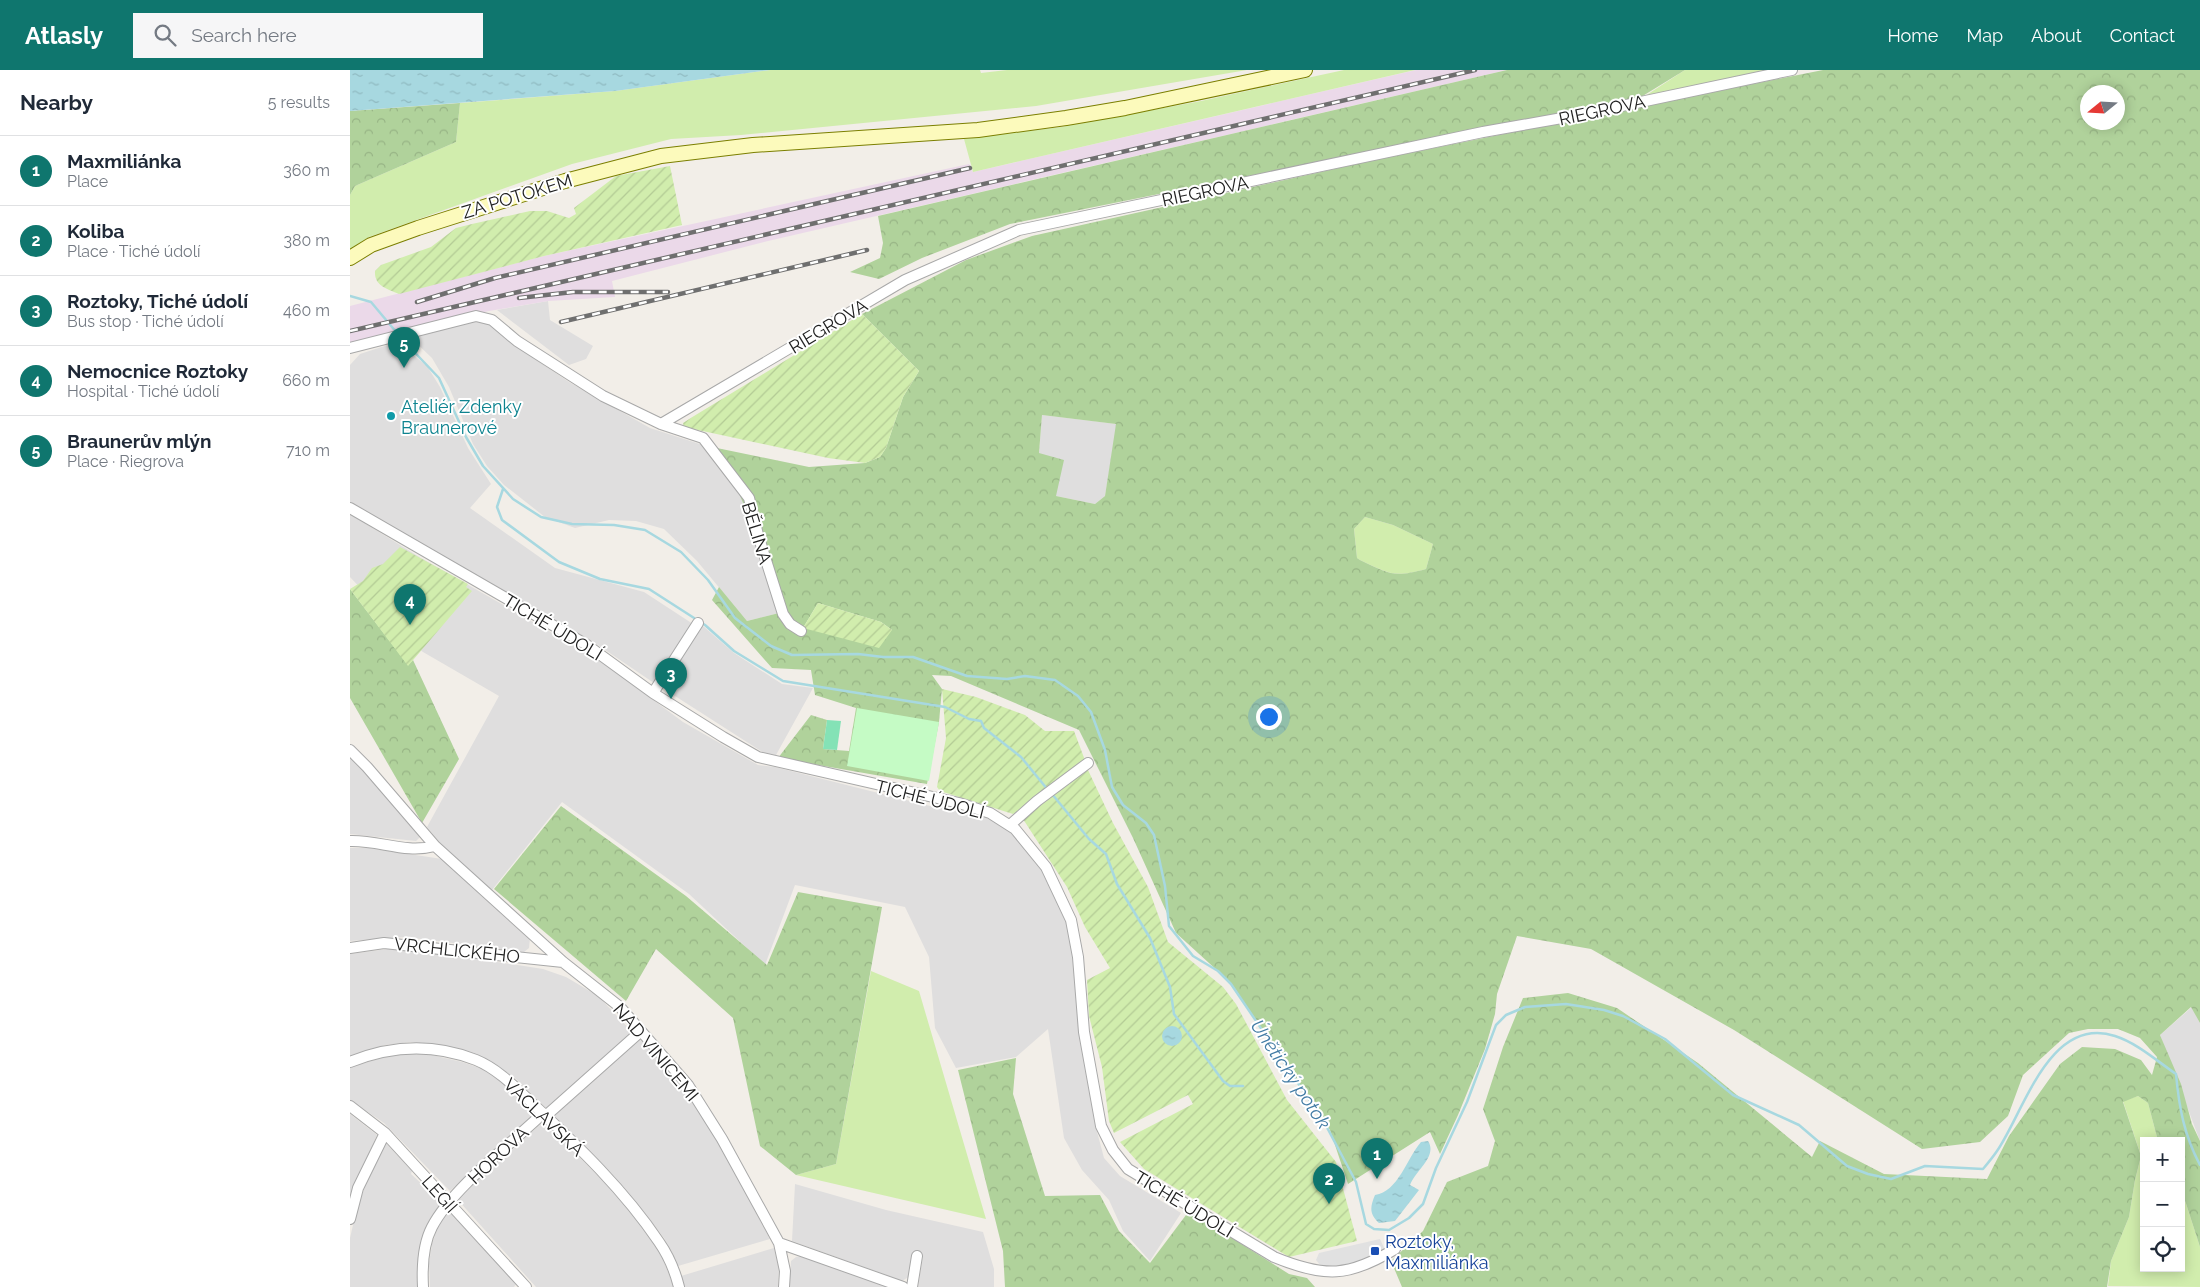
<!DOCTYPE html>
<meta charset="utf-8">
<style>
body{margin:0;font-family:Raleway,sans-serif;background:#f6f6f7;color:#1f2937}
.controls{position:absolute;right:15px;bottom:15px;display:grid;overflow:hidden;border-radius:0px;box-shadow:0 2px 12px #0003}
.controls button{width:45px;height:45px;display:grid;place-items:center;padding:0;border:0;border-bottom:1px solid #e0e1e3;background:#fff;color:#1f2937;font:25px sans-serif}
.compass{position:absolute;left:1730px;top:15px;width:45px;height:45px;border-radius:50%;background:#fff;box-shadow:0 2px 12px #0003;rotate:252deg}
.you{position:absolute;left:918px;top:646px;width:18px;height:18px;margin:-12px;border:4px solid #fff;border-radius:50%;background:#1a73e8;box-shadow:0 0 0 8px #1a73e833}
.badge{display:grid;place-items:center;width:32px;height:32px;border-radius:50%;background:#0f766e;color:#fff;font-size:16px;font-weight:700}
.pin{position:absolute;translate:-50% -41px;filter:drop-shadow(0 1px 2px #0008)}
.pin::after{content:'';position:absolute;top:26px;width:18px;height:15px;background:inherit;clip-path:polygon(0 0,100% 0,50% 100%)}
.list{margin:0;padding:0;list-style:none}
h2{display:flex;justify-content:space-between;align-items:center;height:65px;margin:0;padding:0 20px;font-size:21px}
h2 small{font-size:16px;font-weight:400;color:#747a83}
.list li{display:grid;grid-template-columns:32px 1fr auto;gap:15px;align-items:center;box-sizing:border-box;height:70px;padding:0 20px;border-top:1px solid #e0e1e3}
.list b{display:block;font-size:19px;white-space:nowrap}
.list p{margin:0;font-size:16px;white-space:nowrap;color:#747a83}
.list em{font-size:16px;font-style:normal;color:#747a83}
.icon{flex:none;width:28px;height:28px;fill:none;stroke:currentColor;stroke-width:2;stroke-linecap:round;stroke-linejoin:round}
.map{position:relative;flex:none;width:1850px;height:1217px;overflow:hidden}
header{display:flex;align-items:center;gap:30px;box-sizing:border-box;height:70px;padding:0 25px;background:#0f766e;color:#fff}
header strong{font-size:24px}
nav{display:flex;gap:28px;margin-inline-start:auto;font-size:18px}
.search{width:350px;height:45px;background:#f6f6f7;display:flex;align-items:center;gap:12px;box-sizing:border-box;padding:0 18px;border-radius:0px;color:#747a83;font-size:19px}
main{display:flex}
aside{flex:1;background:#fff}
.map>svg:first-child{display:block}
.residential{fill:#dfdede}
.railway{fill:#ebd9e9}
.grass{fill:#d1edad}
.forest{fill:url(#forest-crowns);fill-rule:evenodd}
.park{fill:#c5fbc5}
.garden{fill:url(#garden-furrows)}
.pitch{fill:#84e2b6}
.parking{fill:#e1e1e1}
.water{fill:url(#water-ripples)}
.lines{fill:none;stroke-linecap:round;stroke-linejoin:round}
.stream{stroke:#a7d8e0;stroke-width:2.5}
.street-casing{stroke:#a8a8a8;stroke-width:12}
.secondary-casing{stroke:#7b7f01;stroke-width:16}
.street{stroke:#fff;stroke-width:10}
.secondary{stroke:#fcfabc;stroke-width:14}
.rail-casing{stroke:#6f6f6f;stroke-width:4.5}
.rail{stroke:#fff;stroke-width:2.5;stroke-dasharray:8;stroke-linecap:butt}
.culture-dot{fill:#0f9aa8;stroke:#fff;stroke-width:2}
.transit-dot{fill:#1a4fb4;stroke:#fff;stroke-width:2}
.labels{text-anchor:middle;dominant-baseline:central;stroke-width:4;stroke-linejoin:round;paint-order:stroke}
.street-label{font-size:18px;fill:#212121;stroke:#fff}
.culture-label{font-size:18px;fill:#0d838f;stroke:#fff;text-anchor:start}
.transit-label{font-size:18px;fill:#164399;stroke:#fff;text-anchor:start}
.water-label{font-size:19px;font-style:italic;fill:#437ca5;stroke:#fff}
</style>
<header>
<strong>Atlasly</strong>
<div class="search"><svg class="icon" aria-label="search" viewBox="0 0 24 24"><circle cx="10" cy="10" r="6"/><path d="M15 15l6 6"/></svg>Search here</div>
<nav><a>Home</a><a>Map</a><a>About</a><a>Contact</a></nav>
</header>
<main>
<aside>
<h2>Nearby<small>5 results</small></h2>
<ul class="list">
<li><span class="badge">1</span><div><b>Maxmiliánka</b><p>Place</p></div><em>360 m</em></li>
<li><span class="badge">2</span><div><b>Koliba</b><p>Place · Tiché údolí</p></div><em>380 m</em></li>
<li><span class="badge">3</span><div><b>Roztoky, Tiché údolí</b><p>Bus stop · Tiché údolí</p></div><em>460 m</em></li>
<li><span class="badge">4</span><div><b>Nemocnice Roztoky</b><p>Hospital · Tiché údolí</p></div><em>660 m</em></li>
<li><span class="badge">5</span><div><b>Braunerův mlýn</b><p>Place · Riegrova</p></div><em>710 m</em></li>
</ul>
</aside>
<div class="map">
<svg width="1850" height="1217" viewBox="0 0 1850 1217">
<defs>
<pattern id="forest-crowns" width="20" height="18" patternUnits="userSpaceOnUse" patternTransform="scale(1.25)"><rect width="20" height="18" fill="#b0d29b"/><path d="M2 6a3 3 0 1 1 6 0M12 15a3 3 0 1 1 6 0" fill="none" stroke="#97b485"/></pattern>
<pattern id="garden-furrows" width="10" height="10" patternUnits="userSpaceOnUse" patternTransform="scale(1.25)"><rect width="10" height="10" fill="#d1edad"/><path d="M-1 1l2-2M0 10L10 0M9 11l2-2" fill="none" stroke="#b3cb95"/></pattern>
<pattern id="water-ripples" width="26" height="14" patternUnits="userSpaceOnUse" patternTransform="scale(1.25)"><rect width="26" height="14" fill="#a7d8e0"/><path d="M2 4q2-2 4 0t4 0M15 11q2-2 4 0t4 0" fill="none" stroke="#8fb9c0"/></pattern>
</defs>
<rect width="100%" height="100%" fill="#f2eee8"/>
<path class="residential" d="M198,231L200,250L243,276L236,289L219,295L147,240Z
M125,250L140,254L170,279L219,312L300,358L356,376L396,427L429,543L397,551L347,491L314,459L286,451L259,450L225,458L195,447L154,415L137,396L123,374L99,317L82,288L61,268Z
M47,272L77,296L90,317L118,378L141,414L120,438L205,498L294,522L343,554L304,613L242,571L81,481L0,432V295L10,284Z
M692,345L767,354L755,426L745,434L706,426L689,383Z
M0,444L71,488L248,589L333,652L408,695L425,697L584,737H602L637,748L657,758L685,787L720,855L724,878L729,954L745,1054L754,1088L770,1106L831,1143L800,1191L773,1161L759,1130L732,1100L714,1068L698,959L666,987L606,998L585,958L579,887L555,837L445,815L415,895L339,824L212,732L142,820L91,774L77,757L149,626L73,582L29,550L17,525L0,507Z
M353,556L384,583L432,614L463,618L426,685L414,683L311,617Z
M0,685L71,766L66,771L0,764Z
M0,778H19L92,789L180,868L179,878L174,882L55,867L0,871Z
M37,879H63L193,899L216,907L248,926L284,964L198,1040L166,1009L140,991L122,984L61,972L35,975L0,987V884Z
M1842,937L1850,953V1071L1810,965Z
M288,967L335,1020L368,1070L420,1169L328,1196L314,1168L288,1135L262,1104L202,1045Z
M53,982L82,985L112,992L136,1000L159,1016L186,1044L100,1121L34,1053L0,1030V997Z
M0,1044L27,1065L0,1126Z
M194,1051L265,1123L308,1177L324,1217H186L107,1129Z
M36,1073L62,1101L61,1104L92,1133L81,1148L72,1169L68,1190L69,1217H0V1168L6,1142L18,1108L33,1074Z
M445,1114L536,1140L633,1162L644,1199V1217H568L573,1186L565,1185L562,1205L552,1211L442,1171Z
M97,1143H102L166,1214L164,1217H80L79,1193L82,1174L89,1154Z
M424,1178L429,1199L428,1217H334L331,1206Z
M451,1186L537,1217H439L441,1191L446,1187Z"/>
<path class="railway" d="M1066,0H1157L418,171L262,211L265,227L198,231L139,241L0,273V236L194,186L619,94L623,102Z"/>
<path class="grass" d="M420,0H630L631,3L657,0H897L686,36L391,65L321,69L222,94L19,167L0,179V125L5,116L106,72L110,33L265,21Z
M994,0H1065L623,102L614,69L711,57L851,31Z
M1335,0H1419L1295,26Z
M1015,447L1043,455L1083,474L1076,499C1044,508 1040,504 1010,490L1007,488L1004,459Z
M521,901L569,921L636,1149L446,1105L486,1094Z
M1788,1026L1798,1033L1808,1071H1794V1198H1831V1118L1850,1177V1217L1758,1216L1761,1191L1779,1147L1785,1110L1791,1086L1773,1031Z"/>
<path class="forest" d="M1157,0H1335L1291,27L660,154L572,188L529,209L500,202L530,188L533,173L528,146Z
M1473,0H1850V953L1841,937L1810,965L1831,1014L1842,1054L1850,1071V1177L1831,1118V1071H1808L1798,1033L1788,1026L1773,1032L1791,1086L1785,1110L1779,1147L1761,1191L1757,1217H1052L1041,1191L1073,1161L1097,1112L1138,1096L1145,1071L1133,1039L1153,977L1173,928L1218,923L1267,938L1348,993L1462,1087L1470,1071L1534,1104L1637,1109L1659,1066L1710,994L1732,977L1765,979L1791,990L1802,1005L1807,987L1790,968L1768,959H1738L1719,963L1673,1005L1658,1046L1630,1072L1572,1079L1384,960L1241,879L1167,866L1147,924L1145,944L1135,979L1108,1045L1090,1084L1080,1062L998,1114L980,1060L881,913L826,863L783,768L729,660L601,606L582,605L592,619L589,652L577,714L428,688L461,645L477,650L473,679L499,681L506,638L465,625L461,600L422,598L362,530L369,517L397,551L429,543L435,531L379,400L362,377L459,397L515,393L530,387L536,378L553,327L569,301L512,244L616,190L682,166L1029,89ZM1738,22H1768V52H1738ZM692,345L766,354L755,426L745,434L706,426L714,390L689,383ZM1015,447L1043,455L1083,474L1076,499C1043,508 1040,504 1010,490L1007,488L1004,459ZM468,533L531,552L542,560L453,558Z
M110,33L106,72L5,116L0,125V41Z
M0,519L58,595L63,590L109,689L72,753L0,628Z
M211,736L336,826L417,895L448,822L532,837L486,1094L446,1105L410,1076L383,948L306,879L276,931L144,819Z
M666,988L663,1024L695,1126L750,1125L769,1161L800,1193L839,1141L939,1204L957,1208L965,1217H655L653,1181L608,1000Z"/>
<path class="park" d="M507,638L589,652L579,711L497,696Z"/>
<path class="garden" d="M320,96L332,155L194,186L49,224C37,219 24,216 25,201L31,195L81,177L106,158L122,154L180,141H197L219,148L226,144L224,138L266,106Z
M512,244L569,301L553,327L536,378L530,387L515,393L478,388L334,357L333,353L344,346Z
M50,477L118,514L116,517L122,521L58,596L0,519L13,511L22,498L33,494Z
M468,533L531,552L542,560L529,578L453,558Z
M592,619L626,627L675,645L695,661H724L736,693L663,744L590,721L587,717L596,668Z
M738,700L763,753L798,817L818,872L873,917L886,934L937,1030L986,1092L1007,1171L939,1187L794,1099L770,1072L843,1034L838,1025L764,1063L759,1051L752,997L739,946L737,910L760,898L735,857L717,817L673,749L687,736Z"/>
<path class="pitch" d="M477,650L491,651L487,680L473,679Z"/>
<path class="parking" d="M1030,1169L1035,1180L1023,1188L997,1196H971L966,1190L969,1183Z"/>
<path class="water" d="M0,0H420L265,21L0,41Z
M812 966a10 10 0 1 1 20 0a10 10 0 1 1-20 0Z
M1078,1071C1088,1086 1065,1101 1060,1115L1069,1120L1045,1151L1029,1153C1019,1144 1020,1137 1025,1125C1048,1122 1057,1088 1071,1072Z"/>
<g class="lines">
<path class="stream" d="M0,226L21,232L47,263
M52,269L89,308L116,367L133,396L163,429L191,447L222,454L264,455L295,460L331,482L358,510L385,548L421,576L442,585L508,584L533,587H563L617,606L657,609L675,606L705,610L728,626L741,642L755,680L762,717L773,735L796,753L804,765L815,816L819,856L843,886L868,901L881,914L973,1050L1006,1112L1016,1154L1024,1159L1039,1160L1059,1148L1073,1134L1086,1098L1117,1032L1146,955L1156,945L1175,937L1216,934L1254,940L1273,946L1315,969L1383,1025L1449,1055L1497,1096L1518,1104L1541,1109L1575,1096L1633,1099C1638,1093 1643,1087 1647,1081C1674,1042 1699,945 1765,966C1787,973 1807,991 1826,1004C1829,1037 1834,1065 1850,1095
M153,419L147,437L152,450L209,492L250,509L299,519L355,555L384,581L433,611L595,637L619,649L631,651L634,658L671,687L698,720
M702,724L739,769L756,784L767,814L800,868L820,917L824,944L873,1011L880,1016H893"/>
<defs>
<path id="street" d="M0,278L126,246L142,250L167,271L253,326L311,354L353,368L399,428L408,465L433,544L440,554L451,561
M311,354L555,210L669,160L1133,62L1229,45L1442,0
M0,438L237,575L303,623L373,667L408,687L609,733L640,743L665,759L696,797L721,850L728,887L734,962L751,1056L763,1080L778,1099L924,1187C975,1208 999,1207 1045,1179
M303,623L348,553
M0,680L17,697L85,776L213,892L270,937L338,1015L372,1069L429,1173L435,1201L434,1217
M660,755L687,731L738,693
M0,771C30,770 55,784 85,776
M0,878L34,873L213,892
M0,992C42,975 83,973 126,990C148,999 166,1018 183,1034C228,1076 274,1120 309,1172C318,1185 325,1201 329,1217
M0,1036L35,1063L176,1217
M0,1149L8,1118L35,1063
M429,1173L553,1217
M73,1217C72,1198 73,1174 82,1157C101,1120 157,1077 189,1047L199,1043L290,962
M562,1217L567,1186"/>
<path id="secondary" d="M0,188L21,175L68,158L215,111L311,86L403,75L628,60L716,48L775,38L955,0"/>
</defs>
<use href="#street" class="street-casing"/>
<use href="#secondary" class="secondary-casing"/>
<use href="#street" class="street"/>
<use href="#secondary" class="secondary"/>
<defs>
<path id="rail" d="M169,228L223,222H318
M67,232L145,208L620,98
M211,252L517,180
M0,261L1125,0"/>
</defs>
<use href="#rail" class="rail-casing"/>
<use href="#rail" class="rail"/>
</g>
<circle class="culture-dot" cx="41" cy="346" r="5"/>
<rect class="transit-dot" x="1020" y="1176" width="10" height="10" rx="2.5"/>
<g class="labels">
<g class="street-label">
<text transform="translate(1252 40) rotate(-12)">RIEGROVA</text>
<text transform="translate(855 121) rotate(-12)">RIEGROVA</text>
<text transform="translate(167 126) rotate(-17)">ZA POTOKEM</text>
<text transform="translate(478 256) rotate(-31)">RIEGROVA</text>
<text transform="translate(407 463) rotate(73)">BĚLINA</text>
<text transform="translate(203 557) rotate(31)">TICHÉ ÚDOLÍ</text>
<text transform="translate(580 729) rotate(14)">TICHÉ ÚDOLÍ</text>
<text transform="translate(107 880) rotate(6)">VRCHLICKÉHO</text>
<text transform="translate(306 982) rotate(50)">NAD VINICEMI</text>
<text transform="translate(194 1047) rotate(44)">VÁCLAVSKÁ</text>
<text transform="translate(148 1085) rotate(-43)">HOROVA</text>
<text transform="translate(90 1124) rotate(48)">LEGIÍ</text>
<text transform="translate(834 1134) rotate(31)">TICHÉ ÚDOLÍ</text>
</g>
<g class="culture-label">
<text x="51" y="336">Ateliér Zdenky<tspan x="51" dy="21">Braunerové</tspan></text>
</g>
<g class="transit-label">
<text x="1035" y="1171">Roztoky,<tspan x="1035" dy="21">Maxmiliánka</tspan></text>
</g>
<g class="water-label">
<text transform="translate(941 1004) rotate(56)">Únětický potok</text>
</g>
</g>
</svg>
<div class="controls">
<button>+</button>
<button>−</button>
<button><svg class="icon" aria-label="locate" viewBox="0 0 24 24"><circle cx="12" cy="12" r="6"/><path d="M12 2v4M12 18v4M2 12h4M18 12h4"/></svg></button>
</div>
<svg class="compass" viewBox="-18 -18 36 36"><path d="M0-13l5 13h-10z" fill="#e53935"/><path d="M0 13l5-13h-10z" fill="#747a83"/></svg>
<div class="you"></div>
<div class="pin badge" style="left:1027px;top:1109px">1</div>
<div class="pin badge" style="left:979px;top:1134px">2</div>
<div class="pin badge" style="left:321px;top:629px">3</div>
<div class="pin badge" style="left:60px;top:555px">4</div>
<div class="pin badge" style="left:54px;top:298px">5</div>
</div>
</main>
